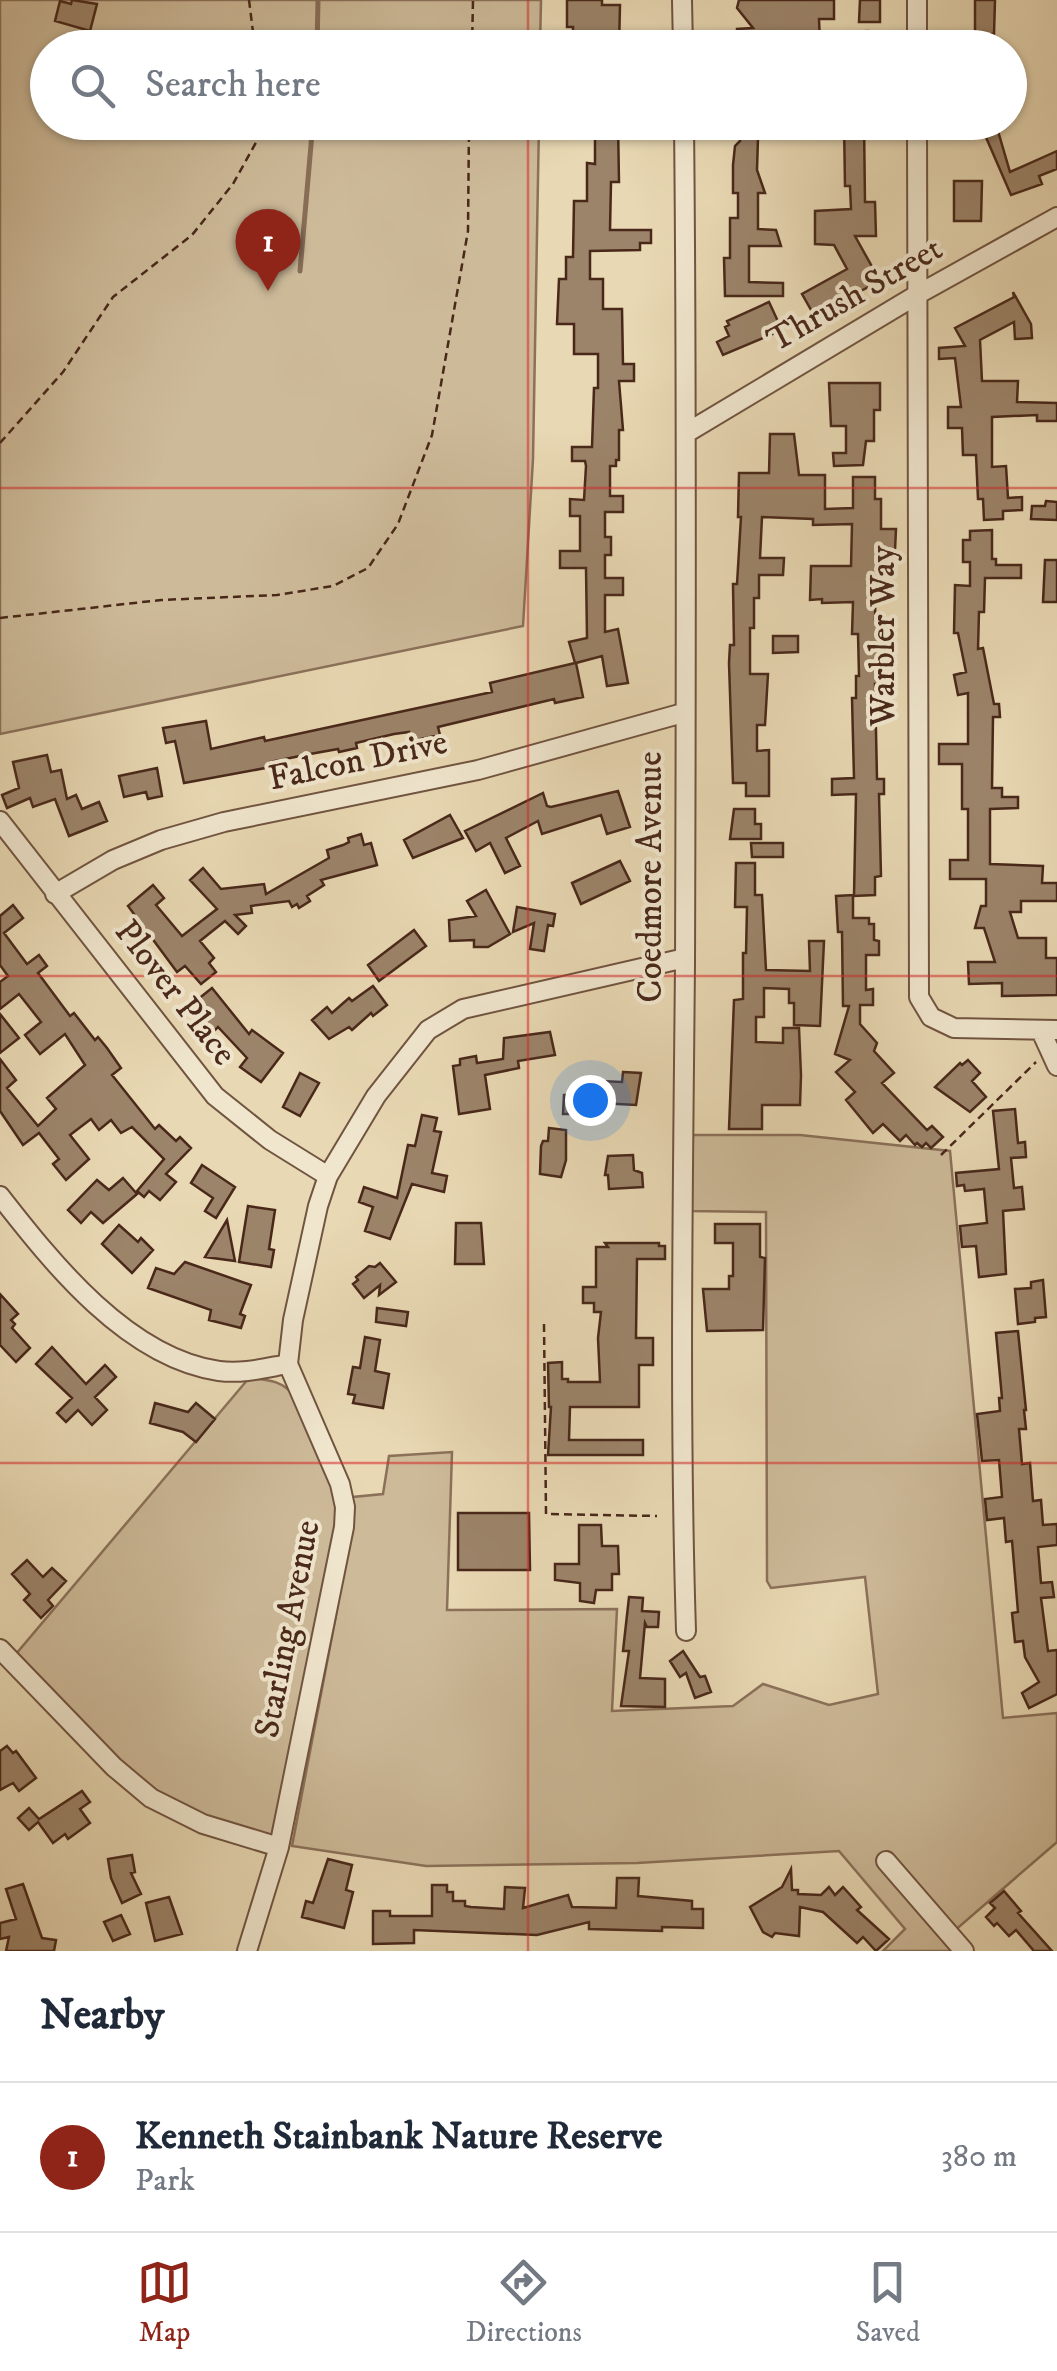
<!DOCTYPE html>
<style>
body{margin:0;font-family:"IM FELL DW Pica",serif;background:#f6f6f7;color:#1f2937}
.you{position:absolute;left:590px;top:1100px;width:35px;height:35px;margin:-25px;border:8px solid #fff;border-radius:50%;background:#1a73e8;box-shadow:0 0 0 15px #1a73e833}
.badge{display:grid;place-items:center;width:65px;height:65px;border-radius:50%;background:#8f2418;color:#fff;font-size:32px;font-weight:700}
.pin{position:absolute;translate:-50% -82px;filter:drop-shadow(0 2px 5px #0008)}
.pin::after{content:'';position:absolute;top:52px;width:35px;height:30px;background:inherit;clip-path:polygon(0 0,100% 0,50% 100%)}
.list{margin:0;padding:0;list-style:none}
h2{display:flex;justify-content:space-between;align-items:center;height:130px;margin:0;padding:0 40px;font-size:42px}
h2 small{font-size:32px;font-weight:400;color:#747a83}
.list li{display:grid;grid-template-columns:65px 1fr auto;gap:30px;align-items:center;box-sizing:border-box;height:150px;padding:0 40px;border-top:2px solid #e0e1e3}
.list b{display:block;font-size:38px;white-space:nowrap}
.list p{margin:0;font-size:32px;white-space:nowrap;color:#747a83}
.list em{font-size:32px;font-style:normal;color:#747a83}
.icon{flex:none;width:55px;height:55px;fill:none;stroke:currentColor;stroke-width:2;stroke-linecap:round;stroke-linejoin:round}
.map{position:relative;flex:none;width:1057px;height:1951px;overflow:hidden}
.search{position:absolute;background:#fff;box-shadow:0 2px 8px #0004;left:30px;right:30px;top:30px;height:110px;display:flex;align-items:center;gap:25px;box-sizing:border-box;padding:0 35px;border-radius:55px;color:#747a83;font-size:38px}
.sheet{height:280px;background:#fff}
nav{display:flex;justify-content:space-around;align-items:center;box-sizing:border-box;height:140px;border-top:2px solid #e0e1e3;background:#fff;font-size:28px;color:#747a83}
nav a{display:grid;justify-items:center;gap:5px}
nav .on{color:#8f2418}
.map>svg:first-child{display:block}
.green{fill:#cdba99;stroke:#8b715a;stroke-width:2.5}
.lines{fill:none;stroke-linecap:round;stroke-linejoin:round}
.stream{stroke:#886e57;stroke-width:5}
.building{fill:#9c846a;stroke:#49281a;stroke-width:2.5}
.minor-casing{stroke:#715440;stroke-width:22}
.path{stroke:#49281a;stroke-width:2.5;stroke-dasharray:8 5;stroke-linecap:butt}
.minor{stroke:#f0e6ce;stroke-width:18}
.grid{fill:none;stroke:#d62828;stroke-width:2.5;stroke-opacity:0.55}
.labels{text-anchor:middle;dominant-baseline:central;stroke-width:8;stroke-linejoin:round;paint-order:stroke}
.street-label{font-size:35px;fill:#49281a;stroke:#f0e6ce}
</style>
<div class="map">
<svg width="1057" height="1951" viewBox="0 0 1057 1951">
<rect width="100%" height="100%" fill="#e8d8b3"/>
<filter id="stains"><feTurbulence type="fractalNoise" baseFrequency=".002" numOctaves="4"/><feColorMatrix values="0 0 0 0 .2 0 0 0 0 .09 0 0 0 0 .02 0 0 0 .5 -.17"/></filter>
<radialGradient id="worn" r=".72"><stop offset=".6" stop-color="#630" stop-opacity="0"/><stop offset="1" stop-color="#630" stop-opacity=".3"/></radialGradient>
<path class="green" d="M0,0H541L540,47L48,48V122L539,123L533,459L523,626L0,734Z
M693,1135H800L950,1151L1003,1718L1057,1713V1842L946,1938L958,1951H883L905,1929L839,1851L637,1863L426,1866L292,1846L337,1610L353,1497L383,1494L389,1456L452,1452L447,1610L617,1609L612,1711L733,1706L763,1684L829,1705L878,1694L865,1577L771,1588L767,1581L766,1212L689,1211Z
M249,1378C268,1380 282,1380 294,1396L334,1485L339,1521L278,1839L197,1816L136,1780L16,1654Z"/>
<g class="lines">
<path class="stream" d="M317,48L318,0
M300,271L313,122"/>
</g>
<path class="building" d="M72,0L97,4L90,31L55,21L60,1L71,4Z
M567,0H602V5H620L619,48H597V33H573V27H567Z
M739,0H834V19H819L820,43H763V48H737V29L753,28L737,8Z
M860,0H880V22H859Z
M975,0H995L994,34H975Z
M868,31V48H844V32Z
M578,122H618L619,182H611L610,230H651V243H640V250L590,251V279H603V309H622L623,364H634V381H619L623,430H619V460H616V466H610V496H623V512H605V537H611V555H605V578H623V595H605V632L618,629L628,683L607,686L602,656L576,663L583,697L555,703L554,699L438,727L440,735L411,741L409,732L394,734L356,743L357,748L339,752L338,749L310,754L270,762L271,767L184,783L175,741L166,743L163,728L206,721L211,749L264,737L265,741L492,692L490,683L575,663L569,642L587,638L586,568H560V551H580V516H570V499L584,500L586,466L585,461H572V447H592L594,388H598V354H574V324H557L559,279H566V257H573L574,201H587V163L595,164V137H578Z
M740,122H768V138H758L757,170L765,193H758V229L776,230L781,246H749V282L783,283V296H725L724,258H730V218H738V193H733V165L735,146L740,141Z
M844,122H864L865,202H875L876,236H855L880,281L814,315L802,294L847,269L834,245L815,244V211L851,209L850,186H845Z
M998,131L1010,172L1057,151V169L1039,176L1042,184L1011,195L985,135Z
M954,181H982L981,221H954Z
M1013,292L1031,324L1032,338L1015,339L1014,322L980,340L982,381H1018L1017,402L1057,403V421H1037V415L992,417V467L1006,466L1008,498L1022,497V510L1003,511V519L984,520L983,499H978L976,455H963L962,428H948V407H961L955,358L939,359V348L965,346L955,328L1014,297Z
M769,302L782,330L723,355L717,342L729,336L725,327L729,325L727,321Z
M829,383H880V410H874V441H866L863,465L834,466L833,453H846V426H831Z
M770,434H794L799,475H825V509L853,508V477H875V499H881V529H896L895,550H880V570H876L875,619H886V634H878L880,684H875L877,779H884V794H879L881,876L875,877V895L854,896L856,794L832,795V779L854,778L852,698H856V676H859L858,634H852L853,602L822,603V599L810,600L811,566H851L852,524L813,525V519L762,517L760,558H784L783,575H759V598H754V628H750V674H768L765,725H757V751L769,750V796H746V783H733L729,663L730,645H734L733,584H737L741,517H738L739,473H769Z
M1046,501L1057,502V520L1031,519L1032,506H1045Z
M992,530V559H996V565H1021V578H985L984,612H979L978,649L983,648L994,704H999L1000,717H993L992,788H1002V797H1018V808L990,809V864L1043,866L1042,883H1057V901H1021V912H1010L1018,938H1046V958H1057V995L1002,996V983L969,984L968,962H995L984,928H975L981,906H986V879H950V860H968V809H962V764H939V744H968V693L958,695L954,675L966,672L958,633H954L955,585L970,586V562H963V540H970V531Z
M1045,560H1057V602H1043Z
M773,636H798V652L773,653Z
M47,755L51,772L61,770L67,799L76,795L82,809L99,802L107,821L69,836L55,799L33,807L30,798L7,808L2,795L19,788L13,762Z
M157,768L162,796L148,799L146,792L124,797L119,776Z
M618,791L630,827L607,834L601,815L542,834L538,821L506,838L520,866L505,873L490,843L476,851L465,831L543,793L547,806L551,807Z
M734,809H755V824H761V839H730Z
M450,815L463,838L413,858L404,840Z
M361,834L364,845L371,843L377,865L321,880L324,885L307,896L310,901L299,908L297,904L292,907L289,901L251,906L252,913L235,915L246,926L238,934L225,921L200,941L214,958L209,963L216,972L201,984L185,966L177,972L128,906L153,885L164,898L156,905L182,936L217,909L190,880L203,868L221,889L264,884L266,894L329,858L327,850L343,845L349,842L348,838Z
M751,843H783V857H752Z
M620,861L630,881L581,904L572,883Z
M736,863H755V895H762L766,970L810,971L809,941H824L820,1026L794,1025V1003H789V989L764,988V1017H756V1042L783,1043V1028H799L801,1075L800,1105H762V1129H729L734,1000L743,999V953H746L747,907H735Z
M486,890L510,934L488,947H474V940L450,941L449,920L476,916L467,901Z
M853,895V918H869V924H874V940L879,941V955H866V990L873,989V1005H860V1024L877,1043L874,1051L894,1073L882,1083L927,1130L932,1126L943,1137L931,1148L926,1143L922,1147L917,1143L915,1145L906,1135L900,1141L883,1124L873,1133L846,1100L855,1092L836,1072L850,1060L835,1054L849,1006H843L842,932H838L836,896Z
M13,905L23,918L4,933L27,964L39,955L47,966L38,973L70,1016L74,1013L95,1040L98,1037L107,1048L121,1068L112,1075L155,1129L159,1125L176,1141L180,1137L191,1148L166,1174L176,1182L160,1200L149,1191L144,1197L137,1191L164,1159L132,1127L121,1133L111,1120L99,1130L91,1119L70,1135L89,1159L66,1180L53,1164L59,1159L39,1133L23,1145L0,1111V1059L16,1080L7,1088L38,1126L56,1109L47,1098L85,1065L65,1034L40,1054L25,1035L41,1022L19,994L0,1009V982L8,976L0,965V916Z
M517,907L555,914L553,926L548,925L544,951L530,949L534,923L513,932Z
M414,930L426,946L379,981L368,965Z
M373,986L387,1005L373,1016L371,1013L352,1030L349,1027L329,1039L312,1020L327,1007L332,1013L349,998L352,1001Z
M212,988L249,1034L252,1030L283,1053L261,1082L240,1067L247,1058L218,1027L214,1031L192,1004Z
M0,1014L19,1038L0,1053Z
M550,1032L555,1055L518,1061L519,1068L485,1075L490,1109L459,1114L453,1066L460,1065V1059L476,1056L477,1063L503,1059L504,1038Z
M968,1060L980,1073L972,1081L986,1097L970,1112L935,1087L960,1063L962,1065Z
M623,1072L641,1073L636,1105L599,1103L601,1081L622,1082Z
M300,1073L319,1083L300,1116L283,1107Z
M564,1095H582L581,1114H563Z
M1015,1109L1018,1143L1025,1142L1026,1157L1011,1158L1014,1188L1022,1187L1024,1209L1003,1211L1006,1274L979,1277L976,1246L962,1247L960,1226L987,1223L984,1189L965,1191L964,1185L957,1186L956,1173L999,1169L993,1111Z
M422,1115L437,1118L434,1131L441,1132L432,1173L447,1176L444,1192L412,1184L390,1239L365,1231L373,1207L359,1202L364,1187L397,1198L408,1145L415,1146Z
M549,1128L566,1130V1160L561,1177L540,1174L541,1146L543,1141H548Z
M633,1155L634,1170L642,1173L643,1187L609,1189L608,1175H605L608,1156Z
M202,1165L235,1187L216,1218L205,1211L213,1198L191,1183Z
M123,1178L137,1194L103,1223L91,1212L81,1223L68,1210L97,1180L109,1190Z
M248,1206L275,1210L269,1249L274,1250L271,1267L239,1262Z
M227,1220L235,1261L205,1257Z
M456,1223H481L484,1264H455Z
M715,1224H760V1257L765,1258L763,1330L707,1331L703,1289H729V1276H733V1243H715Z
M119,1225L138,1242L141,1238L153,1250L132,1273L102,1244Z
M605,1243H659V1246H665V1259H637L636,1338H653V1365H639V1407H570L569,1440H643V1455H548L551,1407H549L548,1363L562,1362V1379H568V1382H600L598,1338L601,1312H594V1303H583V1287H596V1247H608Z
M185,1262L251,1285L240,1314L245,1316L241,1328L209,1320L211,1310L148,1288L156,1268L174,1274Z
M380,1263L396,1282L379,1295L380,1285L364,1298L353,1284L358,1280L356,1277L369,1266L375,1267Z
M1043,1280L1046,1317L1035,1318V1322L1018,1324L1015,1289L1031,1288V1282Z
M0,1294L18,1314L11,1320L15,1324L12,1328L30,1348L16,1362L0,1345Z
M377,1308L408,1312L406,1326L376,1322Z
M1018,1331L1026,1410H1024L1026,1429H1019L1022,1464L1030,1463L1033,1501L1041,1500L1043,1525L1057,1524V1545L1038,1547L1041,1583L1052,1582L1054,1597L1041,1598L1048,1651L1057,1650V1694L1029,1708L1022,1693L1039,1682L1025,1657L1023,1641L1015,1642L1012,1613L1018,1612L1012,1541L1006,1542L1004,1518L987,1520L985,1499L1002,1497L999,1460L982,1461L977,1414L1000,1411L999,1398H1002L996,1333Z
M365,1337L380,1340L375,1371L389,1374L383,1408L353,1403L355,1395L348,1394L353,1367L360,1368Z
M52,1347L86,1384L105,1365L116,1377L95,1397L107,1410L92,1425L78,1410L66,1422L57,1413L72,1398L36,1364Z
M155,1403L188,1412L196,1403L215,1419L196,1442L183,1432L150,1423Z
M458,1513H529L530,1570H458Z
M579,1525H601L602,1546H618L619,1574H612V1590H596L594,1603L580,1601V1583L555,1580V1564H579Z
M27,1560L43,1577L52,1568L66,1581L48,1600L53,1606L41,1618L24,1600L30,1594L12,1574Z
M629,1597L643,1598L642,1611L659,1612L658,1627H647L645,1623L640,1678L665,1679V1707L621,1706L629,1651H623Z
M683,1651L700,1677L705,1676L711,1692L695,1698L686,1673L680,1677L670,1661Z
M7,1746L13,1753L16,1751L36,1778L19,1791L13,1783L0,1790V1751Z
M82,1791L90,1802L80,1809L90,1823L68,1839L65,1834L53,1843L38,1822L29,1830L18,1818L29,1808L39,1819Z
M132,1855L135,1872L131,1873L141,1894L122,1903L111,1878L108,1859Z
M328,1859L352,1865L346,1890L353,1892L344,1928L302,1917L306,1901L313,1903Z
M791,1869L792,1890H798V1894L821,1895L829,1887L835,1895L843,1887L861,1907L857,1910L889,1939L876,1951L863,1937L857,1943L823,1912L800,1907L799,1936L775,1933L772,1937L763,1932L750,1907L782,1887Z
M617,1878H639L638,1896L692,1901V1909H703V1928L662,1927V1931L589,1929V1922L537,1935L414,1930V1943L373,1944V1911H390V1916H432V1885H447V1892H453V1901H465V1906L471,1907L504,1909L505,1887L525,1888L523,1908L568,1895L572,1907L616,1908Z
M23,1884L42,1938L56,1940L54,1951H6L9,1937L0,1939V1923L16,1919L6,1889Z
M1004,1891L1021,1911L1018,1913L1052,1951H1034L1016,1930L1009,1936L997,1923L994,1926L986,1917L995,1908L990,1903Z
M169,1897L182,1934L155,1941L146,1903Z
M121,1915L130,1934L113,1941L104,1922Z"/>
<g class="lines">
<defs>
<path id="minor" d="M682,0L683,48
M917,48V0
M684,122C687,403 686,683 685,964C683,1186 679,1409 686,1631
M917,122L919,997L931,1017L954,1028L1057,1030
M688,432L915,296L1057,217
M0,821L215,1096L270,1140L328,1176
M55,894L113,860L161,840L224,822L478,770L683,713
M1041,1031L1057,1066
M0,1196C53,1264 128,1358 219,1371C243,1374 265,1368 288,1364
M0,1649L114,1767L151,1798L203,1824L279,1847
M886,1861L964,1951
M247,1951L279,1847L344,1527L345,1507L340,1484L288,1364L293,1320L318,1206L328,1176L376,1096L428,1030L463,1009L685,958"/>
</defs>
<use href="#minor" class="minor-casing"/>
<path class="path" d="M249,0L255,48
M472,48L473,0
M0,443L63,372L113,297L192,235L233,184L259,137L255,122
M0,618L161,600L277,595L333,586L368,568L398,524L432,435L468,231L469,122
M941,1155L1036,1062
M544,1324L546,1514L657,1516"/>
<use href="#minor" class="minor"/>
</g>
<path class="grid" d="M528,0V48M528,122V1951M0,488H1057M0,976H1057M0,1463H1057"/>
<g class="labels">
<g class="street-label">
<text transform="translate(855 295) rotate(-30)">Thrush Street</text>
<text transform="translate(884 636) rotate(-90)">Warbler Way</text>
<text transform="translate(358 761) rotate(-12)">Falcon Drive</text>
<text transform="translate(651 877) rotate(-90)">Coedmore Avenue</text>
<text transform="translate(175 993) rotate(52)">Plover Place</text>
<text transform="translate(288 1629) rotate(-79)">Starling Avenue</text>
</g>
</g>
<rect width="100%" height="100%" filter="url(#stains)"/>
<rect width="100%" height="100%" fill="url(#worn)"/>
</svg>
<div class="you"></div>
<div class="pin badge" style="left:268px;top:291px">1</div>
<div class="search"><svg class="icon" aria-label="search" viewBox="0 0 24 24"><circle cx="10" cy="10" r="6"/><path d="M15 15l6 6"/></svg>Search here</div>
</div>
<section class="sheet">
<h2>Nearby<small></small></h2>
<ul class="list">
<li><span class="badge">1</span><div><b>Kenneth Stainbank Nature Reserve</b><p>Park</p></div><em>380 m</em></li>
</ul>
</section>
<nav>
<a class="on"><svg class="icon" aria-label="map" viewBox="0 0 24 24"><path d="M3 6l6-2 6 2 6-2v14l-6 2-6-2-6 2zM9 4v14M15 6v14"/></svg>Map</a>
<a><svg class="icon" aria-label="directions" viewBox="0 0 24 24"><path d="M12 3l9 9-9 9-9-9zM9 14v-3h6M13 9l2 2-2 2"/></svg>Directions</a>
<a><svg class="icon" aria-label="saved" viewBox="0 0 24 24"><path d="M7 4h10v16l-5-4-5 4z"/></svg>Saved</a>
</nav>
